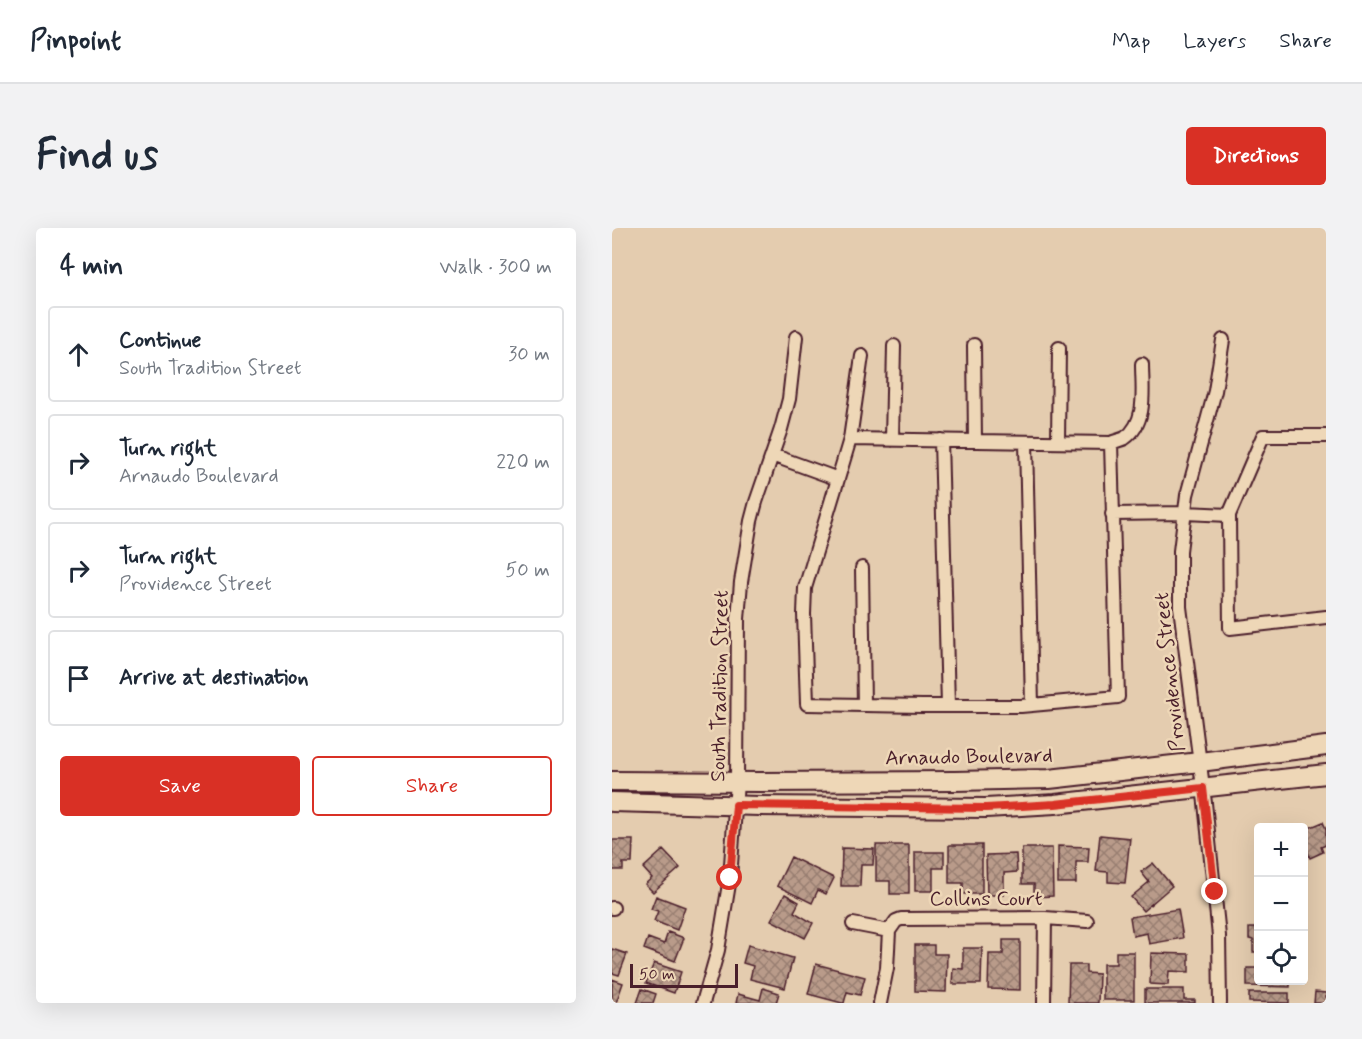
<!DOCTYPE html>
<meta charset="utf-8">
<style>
body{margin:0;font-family:Mynerve,sans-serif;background:#f2f2f3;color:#1f2937}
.controls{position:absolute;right:18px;bottom:18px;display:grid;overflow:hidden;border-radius:6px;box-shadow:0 6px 24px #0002}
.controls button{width:54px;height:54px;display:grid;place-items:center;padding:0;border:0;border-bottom:2px solid #e0e1e3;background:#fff;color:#1f2937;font:30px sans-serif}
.scale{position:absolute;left:18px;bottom:15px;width:108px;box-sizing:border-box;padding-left:6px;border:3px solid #4a1f2b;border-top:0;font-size:16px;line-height:21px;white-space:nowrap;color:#4a1f2b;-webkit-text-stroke:4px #eed7b7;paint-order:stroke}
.stop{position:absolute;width:18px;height:18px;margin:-14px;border:4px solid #d93025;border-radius:50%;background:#fff}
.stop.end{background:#d93025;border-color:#fff;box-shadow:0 2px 6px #0008}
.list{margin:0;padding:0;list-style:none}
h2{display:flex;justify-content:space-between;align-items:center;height:78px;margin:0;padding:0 24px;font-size:26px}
h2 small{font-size:20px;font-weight:400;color:#747a83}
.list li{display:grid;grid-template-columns:39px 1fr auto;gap:18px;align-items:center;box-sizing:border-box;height:96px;margin:0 12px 12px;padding:0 12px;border:2px solid #e0e1e3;border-radius:6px}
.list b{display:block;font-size:22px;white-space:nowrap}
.list p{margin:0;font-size:20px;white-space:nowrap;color:#747a83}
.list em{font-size:20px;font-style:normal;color:#747a83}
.actions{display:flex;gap:12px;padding:18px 24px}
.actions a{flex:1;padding:14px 0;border:2px solid #d93025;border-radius:6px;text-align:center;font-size:21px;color:#d93025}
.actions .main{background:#d93025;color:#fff}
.icon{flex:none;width:33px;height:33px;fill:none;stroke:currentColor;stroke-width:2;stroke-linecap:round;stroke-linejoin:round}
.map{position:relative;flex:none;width:714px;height:775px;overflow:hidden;border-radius:6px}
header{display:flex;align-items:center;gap:36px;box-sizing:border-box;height:84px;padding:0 30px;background:#fff;border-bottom:2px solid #e0e1e3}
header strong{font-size:28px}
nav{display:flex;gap:33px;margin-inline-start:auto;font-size:21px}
.intro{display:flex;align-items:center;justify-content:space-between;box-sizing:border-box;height:144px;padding:0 36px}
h1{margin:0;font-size:42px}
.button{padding:15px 27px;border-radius:6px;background:#d93025;color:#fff;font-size:21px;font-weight:700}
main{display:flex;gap:36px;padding:0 36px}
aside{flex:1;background:#fff;border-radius:6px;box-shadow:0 6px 24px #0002}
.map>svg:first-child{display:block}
.building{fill:url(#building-cross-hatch);stroke:#4a1f2b;stroke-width:1.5}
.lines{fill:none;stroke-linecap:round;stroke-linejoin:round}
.street-casing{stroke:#4a1f2b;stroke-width:16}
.secondary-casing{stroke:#4a1f2b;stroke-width:22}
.street{stroke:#eed7b7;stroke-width:12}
.secondary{stroke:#eed7b7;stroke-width:18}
.route{stroke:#d93025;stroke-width:8}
.labels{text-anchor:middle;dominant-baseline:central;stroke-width:5;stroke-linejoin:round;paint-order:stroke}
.street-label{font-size:21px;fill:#4a1f2b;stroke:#eed7b7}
</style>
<header>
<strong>Pinpoint</strong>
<nav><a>Map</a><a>Layers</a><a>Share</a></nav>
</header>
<div class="intro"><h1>Find us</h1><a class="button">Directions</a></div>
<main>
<aside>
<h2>4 min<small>Walk · 300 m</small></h2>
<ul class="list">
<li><svg class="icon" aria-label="ahead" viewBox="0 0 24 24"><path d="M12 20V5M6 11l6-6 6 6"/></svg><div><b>Continue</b><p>South Tradition Street</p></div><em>30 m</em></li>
<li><svg class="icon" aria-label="right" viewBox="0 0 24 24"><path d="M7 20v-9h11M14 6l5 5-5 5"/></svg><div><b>Turn right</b><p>Arnaudo Boulevard</p></div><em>220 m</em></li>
<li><svg class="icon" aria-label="right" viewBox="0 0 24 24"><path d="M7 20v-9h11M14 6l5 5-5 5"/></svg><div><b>Turn right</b><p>Providence Street</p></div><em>50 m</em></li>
<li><svg class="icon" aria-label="arrive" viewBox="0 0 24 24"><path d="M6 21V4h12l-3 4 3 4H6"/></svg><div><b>Arrive at destination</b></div></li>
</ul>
<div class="actions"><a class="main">Save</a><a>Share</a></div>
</aside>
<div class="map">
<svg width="714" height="775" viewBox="0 0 714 775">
<defs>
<pattern id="building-cross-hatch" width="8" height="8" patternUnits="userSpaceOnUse" patternTransform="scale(1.5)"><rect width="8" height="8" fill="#b99b8a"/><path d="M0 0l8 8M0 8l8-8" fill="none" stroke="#987e71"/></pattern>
</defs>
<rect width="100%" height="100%" fill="#e4ccaf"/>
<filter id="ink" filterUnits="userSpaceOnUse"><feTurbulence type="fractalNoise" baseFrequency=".0167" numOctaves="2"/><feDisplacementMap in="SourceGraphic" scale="12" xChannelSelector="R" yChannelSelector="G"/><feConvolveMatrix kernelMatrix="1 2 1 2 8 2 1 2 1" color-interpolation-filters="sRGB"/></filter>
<g filter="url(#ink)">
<path class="building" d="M711,594L714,601V617L709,619L711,624L698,630L692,615V602Z
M488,607L518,610L513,655L496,654V644L484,643Z
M0,612H21L20,635H11V642H0Z
M264,617H297V666H278V653H264Z
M337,617H370V666H351V655H337Z
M446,618L477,619L476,634H464V655H446Z
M230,620L262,621L261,637H249L248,658H229Z
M410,620H440L441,668L422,669V656H410Z
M51,622L68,640L41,664L33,656L40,650L31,640Z
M303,624H332V640H321V663H303Z
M404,626L405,644L392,645V667H375L374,627Z
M179,629L222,650L214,666L206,662L200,675L165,658Z
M541,635L560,658L531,683L519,669L537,654L529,644Z
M173,666L187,674L182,684L201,695L193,710L159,692Z
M44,668L73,679L65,702L42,693L46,683L39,681Z
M566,681L571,710L537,716L535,705L521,708L518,689Z
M637,700H646V724H641V712L637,711Z
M56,704L72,710L63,733L32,721L36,710L52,716Z
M391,712H408V762L376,761L377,726H391Z
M136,717L181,730L173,760L138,751L141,738L131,735Z
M303,717H322V726H335L334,764L303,763Z
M351,720H370L369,756H340L341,740L351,741Z
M0,721L15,726L7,747L0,745Z
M504,724H522V772H491V736H504Z
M539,725L577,726V744L557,743L556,757L538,756Z
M42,735L69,744L62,765L34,755Z
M204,736L253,749L248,767L235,764L232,775H230L196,766Z
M457,737H474V745L487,746L486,775H456Z
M635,740H646V752H678V759L635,758Z
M0,751L11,755L4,775H0Z
M151,760L167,765L164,775H124L126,766L148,772Z
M30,761L44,766L41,775H42H25Z
M533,761H572V772H583V775H533Z
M703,764L714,765V775H702Z
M637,765H677V775L637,774Z"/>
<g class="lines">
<defs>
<path id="street" d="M362,117L363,213
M714,208H651L617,287L618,400L714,389
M280,212L282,118
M329,212L336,478
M414,214L420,477
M446,214L447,120
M499,215C503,213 509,212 513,210C536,194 530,160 530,136
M160,227L226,251L238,211L250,128
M226,251L193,360L192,386L195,476L310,478H409L506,469L499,215L238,211
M500,286L573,285L617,287
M250,340L252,477
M0,680H1
M241,696L277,703L275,740L268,775
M277,703L284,693L289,691L433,690L475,693
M91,775L106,722L118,650L125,554L126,391L129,354L139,293L144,274L169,201L177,171L184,109
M432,775L433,690
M608,775L607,708L593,575L568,379V323L575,267L603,163L611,112"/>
<path id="secondary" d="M0,553L147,554L343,553L437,551L588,534L714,518
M0,574L147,578L374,580L443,576L714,546"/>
</defs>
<use href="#street" class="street-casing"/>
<use href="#secondary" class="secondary-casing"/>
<use href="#street" class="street"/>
<use href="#secondary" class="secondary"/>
</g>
</g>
<g class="lines" filter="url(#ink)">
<path class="route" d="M118,650L124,577L374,580L443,576L591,560L603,664"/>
</g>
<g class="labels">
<g class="street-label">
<text transform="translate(558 444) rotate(-96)">Providence Street</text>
<text transform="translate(108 458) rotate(-89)">South Tradition Street</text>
<text transform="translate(357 529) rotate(-1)">Arnaudo Boulevard</text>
<text x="374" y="671">Collins Court</text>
</g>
</g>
</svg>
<div class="controls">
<button>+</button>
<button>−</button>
<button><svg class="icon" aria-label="locate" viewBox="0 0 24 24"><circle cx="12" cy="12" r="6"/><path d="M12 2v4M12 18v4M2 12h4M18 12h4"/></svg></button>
</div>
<div class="scale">50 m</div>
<div class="stop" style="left:118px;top:650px"></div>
<div class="stop end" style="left:603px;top:664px"></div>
</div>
</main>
